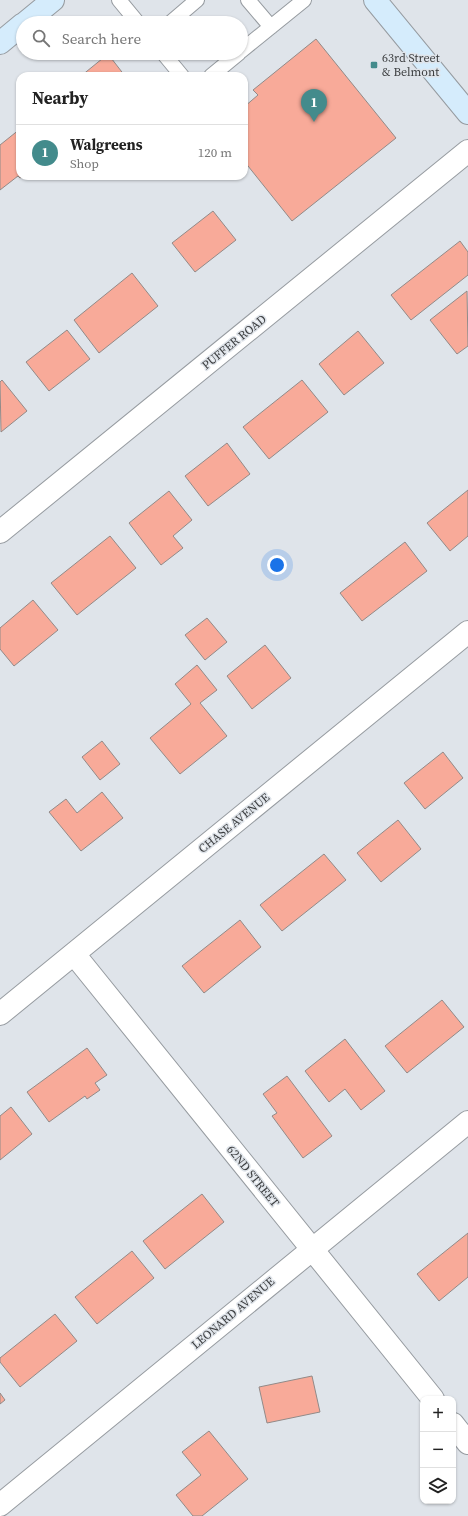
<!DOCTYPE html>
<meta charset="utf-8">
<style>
body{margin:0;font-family:"Source Serif 4",serif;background:#f2f2f2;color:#222}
.controls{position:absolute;right:12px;bottom:12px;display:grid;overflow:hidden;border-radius:8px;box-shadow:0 1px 3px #0004}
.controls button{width:36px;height:36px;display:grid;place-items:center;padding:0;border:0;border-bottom:1px solid #e0e0e0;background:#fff;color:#222;font:20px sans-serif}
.you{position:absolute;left:277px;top:565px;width:14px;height:14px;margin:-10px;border:3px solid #fff;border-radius:50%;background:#1a73e8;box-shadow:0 0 0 6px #1a73e833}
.badge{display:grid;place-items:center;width:26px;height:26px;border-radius:50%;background:#438b8c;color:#fff;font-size:13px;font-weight:700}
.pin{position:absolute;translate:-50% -33px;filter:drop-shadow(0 1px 2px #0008)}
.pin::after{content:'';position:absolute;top:21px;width:14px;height:12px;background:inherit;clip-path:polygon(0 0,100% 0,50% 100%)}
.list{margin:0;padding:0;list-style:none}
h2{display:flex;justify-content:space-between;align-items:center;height:52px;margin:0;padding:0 16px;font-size:17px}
h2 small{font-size:13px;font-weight:400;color:#767676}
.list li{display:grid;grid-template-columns:26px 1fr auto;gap:12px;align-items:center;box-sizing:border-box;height:56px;padding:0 16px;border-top:1px solid #e0e0e0}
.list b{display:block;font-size:15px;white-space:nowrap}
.list p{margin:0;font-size:13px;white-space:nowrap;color:#767676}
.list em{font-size:13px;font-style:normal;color:#767676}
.icon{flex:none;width:22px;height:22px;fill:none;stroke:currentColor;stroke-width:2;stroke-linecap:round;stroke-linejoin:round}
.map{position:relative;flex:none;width:468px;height:1516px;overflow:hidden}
.search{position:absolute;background:#fff;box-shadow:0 1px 3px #0004;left:16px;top:16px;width:232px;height:44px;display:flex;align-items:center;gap:10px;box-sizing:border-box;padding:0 14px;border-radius:22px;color:#767676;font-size:15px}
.panel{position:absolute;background:#fff;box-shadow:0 1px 3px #0004;left:16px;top:72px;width:232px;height:108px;border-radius:12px}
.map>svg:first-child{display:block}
.building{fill:#f8aa99;stroke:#928a88}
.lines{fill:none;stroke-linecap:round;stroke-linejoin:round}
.lane-casing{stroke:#969ba0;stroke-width:16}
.street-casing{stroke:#969ba0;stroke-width:24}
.secondary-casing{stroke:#969ba0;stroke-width:24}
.lane{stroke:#fff;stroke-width:14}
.street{stroke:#fff;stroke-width:22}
.secondary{stroke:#d5ecfc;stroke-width:22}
.poi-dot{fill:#438b8c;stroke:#dfe4ea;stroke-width:1.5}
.labels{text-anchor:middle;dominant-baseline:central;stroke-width:3;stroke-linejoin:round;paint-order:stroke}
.poi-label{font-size:12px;fill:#3b3d3f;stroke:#dfe4ea;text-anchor:start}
.street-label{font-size:12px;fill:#3b3d3f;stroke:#dfe4ea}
</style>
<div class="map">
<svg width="468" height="1516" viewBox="0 0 468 1516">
<rect width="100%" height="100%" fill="#dfe4ea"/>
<path class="building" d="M316,39L396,138L292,221L244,161V107L258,95L253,90Z
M108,54L125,76H81Z
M20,129V176H23L20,178L18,176L0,190V145Z
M213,211L236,240L195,272L172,243Z
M460,241L468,252V275L411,320L391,295Z
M132,273L158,306L99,353L74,320Z
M467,291L468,346L457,354L430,320Z
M67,330L90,359L49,391L26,362Z
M358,331L384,363L344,395L319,364Z
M2,380L27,411L1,432L0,382Z
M302,380L328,412L269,459L243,427Z
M227,443L250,474L208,506L185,476Z
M468,490V536L450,551L427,523Z
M169,491L192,520L173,536L183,548L161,565L129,523Z
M110,536L136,568L77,615L51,583Z
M405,542L427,571L362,621L340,593Z
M33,600L58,630L14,666L0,649V628Z
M207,618L227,642L205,660L185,635Z
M265,645L291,678L252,709L227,676Z
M197,665L217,690L200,703L227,736L180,774L150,738L191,704L175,684Z
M102,741L120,764L100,780L82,757Z
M443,752L463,778L425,809L404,783Z
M102,792L123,818L81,851L49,812L66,799L77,813Z
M398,820L421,849L381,882L357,853Z
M324,854L346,880L282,931L260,905Z
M240,920L261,947L204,993L182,966Z
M442,1000L464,1027L407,1073L385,1046Z
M345,1039L385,1091L361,1110L345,1089L329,1102L305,1071Z
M87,1048L107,1075L95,1083L100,1090L87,1099L85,1096L49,1122L27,1092Z
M287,1076L332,1136L303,1158L272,1116L277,1113L263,1094Z
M11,1107L32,1134L0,1160V1116Z
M202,1194L224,1222L165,1269L143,1241Z
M468,1233V1277L439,1301L417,1274Z
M132,1251L154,1278L97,1324L75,1297Z
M55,1314L77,1341L20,1387L0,1362V1358Z
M312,1376L320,1412L267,1423L259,1387Z
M0,1393L5,1400L0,1404Z
M209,1431L248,1479L202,1516H193L176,1495L201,1475L182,1452Z"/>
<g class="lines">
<defs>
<path id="lane" d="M119,0L138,23
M248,0L271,27
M170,23L197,0
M241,51L304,0
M163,53L182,76
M211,76L239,53"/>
<path id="street" d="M0,532L468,151
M74,954L433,1399
M0,1014L468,632
M453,1424L468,1443
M0,1505L468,1122"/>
<path id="secondary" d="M375,0L468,113
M25,23L53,0
M0,43L23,24"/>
</defs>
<use href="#lane" class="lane-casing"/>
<use href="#street" class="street-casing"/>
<use href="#secondary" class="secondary-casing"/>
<use href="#lane" class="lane"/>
<use href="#street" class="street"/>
<use href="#secondary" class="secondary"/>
</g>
<rect class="poi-dot" x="370" y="61" width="8" height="8" rx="2"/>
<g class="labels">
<g class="poi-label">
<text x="382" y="58">63rd Street<tspan x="382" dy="14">&amp; Belmont</tspan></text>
</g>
<g class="street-label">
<text transform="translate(234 342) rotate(-39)">PUFFER ROAD</text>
<text transform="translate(234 823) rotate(-39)">CHASE AVENUE</text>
<text transform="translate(253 1176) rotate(51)">62ND STREET</text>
<text transform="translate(233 1313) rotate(-40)">LEONARD AVENUE</text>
</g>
</g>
</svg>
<div class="controls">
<button>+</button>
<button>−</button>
<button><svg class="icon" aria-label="layers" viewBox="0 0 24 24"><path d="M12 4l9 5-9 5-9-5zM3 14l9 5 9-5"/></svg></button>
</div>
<div class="you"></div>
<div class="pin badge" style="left:314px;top:122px">1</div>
<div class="search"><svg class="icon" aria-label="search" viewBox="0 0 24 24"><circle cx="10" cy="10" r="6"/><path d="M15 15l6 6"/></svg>Search here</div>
<section class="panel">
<h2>Nearby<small></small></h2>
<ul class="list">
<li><span class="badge">1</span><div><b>Walgreens</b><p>Shop</p></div><em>120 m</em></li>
</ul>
</section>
</div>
